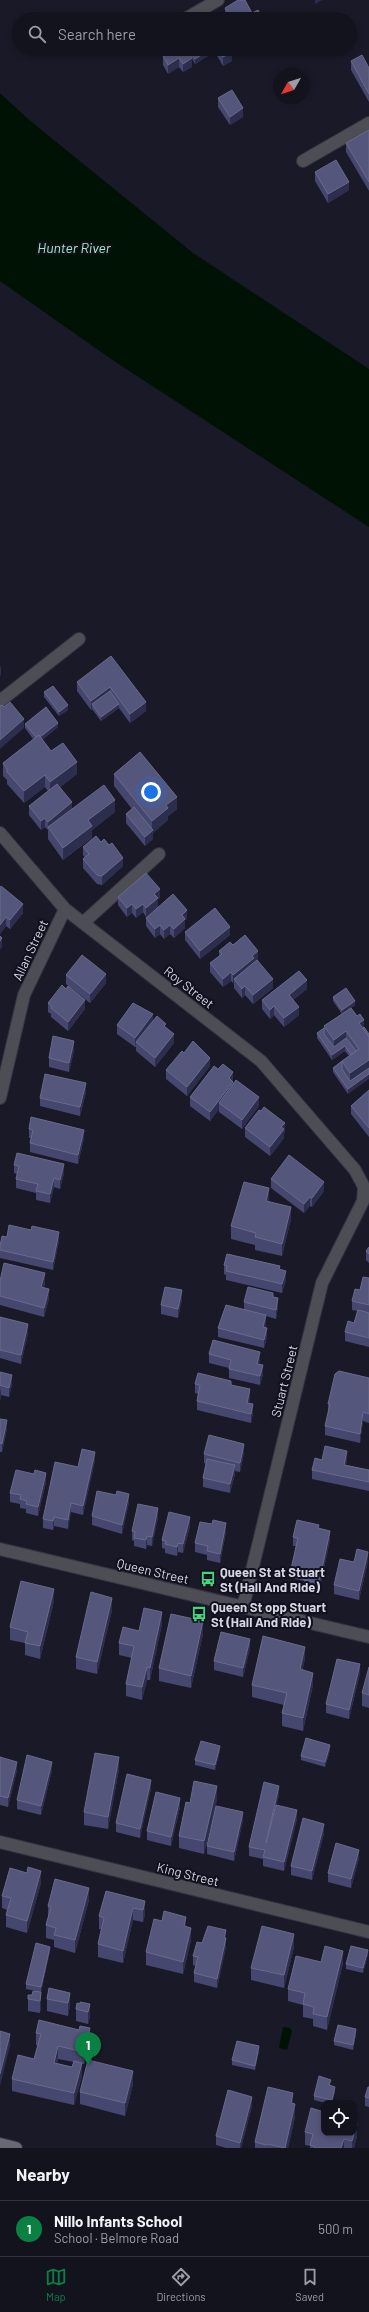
<!DOCTYPE html>
<meta charset="utf-8">
<style>
body{margin:0;font-family:Barlow,sans-serif;background:#1c1c27;color:#f1f3f6}
.controls{position:absolute;right:12px;bottom:12px;display:grid;overflow:hidden;border-radius:8px;box-shadow:0 2px 6px #0003}
.controls button{width:36px;height:36px;display:grid;place-items:center;padding:0;border:0;border-bottom:1px solid #32323c;background:#13131e;color:#f1f3f6;font:20px sans-serif}
.compass{position:absolute;left:273px;top:68px;width:36px;height:36px;border-radius:50%;background:#13131e;box-shadow:0 2px 6px #0003;rotate:231deg}
.you{position:absolute;left:151px;top:792px;width:14px;height:14px;margin:-10px;border:3px solid #fff;border-radius:50%;background:#1a73e8;box-shadow:0 0 0 6px #1a73e833}
.badge{display:grid;place-items:center;width:26px;height:26px;border-radius:50%;background:#0b8043;color:#fff;font-size:13px;font-weight:700}
.pin{position:absolute;translate:-50% -33px;filter:drop-shadow(0 1px 2px #0008)}
.pin::after{content:'';position:absolute;top:21px;width:14px;height:12px;background:inherit;clip-path:polygon(0 0,100% 0,50% 100%)}
.list{margin:0;padding:0;list-style:none}
h2{display:flex;justify-content:space-between;align-items:center;height:52px;margin:0;padding:0 16px;font-size:17px}
h2 small{font-size:13px;font-weight:400;color:#9d9ea4}
.list li{display:grid;grid-template-columns:26px 1fr auto;gap:12px;align-items:center;box-sizing:border-box;height:56px;padding:0 16px;border-top:1px solid #32323c}
.list b{display:block;font-size:15px;white-space:nowrap}
.list p{margin:0;font-size:13px;white-space:nowrap;color:#9d9ea4}
.list em{font-size:13px;font-style:normal;color:#9d9ea4}
.icon{flex:none;width:22px;height:22px;fill:none;stroke:currentColor;stroke-width:2;stroke-linecap:round;stroke-linejoin:round}
.map{position:relative;flex:none;width:369px;height:2148px;overflow:hidden}
.search{position:absolute;background:#13131e;box-shadow:0 2px 6px #0003;left:12px;right:12px;top:12px;height:44px;display:flex;align-items:center;gap:10px;box-sizing:border-box;padding:0 14px;border-radius:22px;color:#9d9ea4;font-size:15px}
.sheet{height:108px;background:#13131e}
nav{display:flex;justify-content:space-around;align-items:center;box-sizing:border-box;height:56px;border-top:1px solid #32323c;background:#13131e;font-size:11px;color:#9d9ea4}
nav a{display:grid;justify-items:center;gap:2px}
nav .on{color:#0b8043}
.map>svg:first-child{display:block}
.water{fill:#001204}
.lines{fill:none;stroke-linecap:round;stroke-linejoin:round}
.street-casing{stroke:#333342;stroke-width:14}
.secondary-casing{stroke:#333342;stroke-width:14}
.street{stroke:#4c4d55;stroke-width:12}
.secondary{stroke:#686975;stroke-width:12}
.wall{fill:#46476f;fill-rule:evenodd}
.shaded-wall{fill:#2d2e4d}
.building{fill:#55567b;stroke:#696a8b}
.labels{text-anchor:middle;dominant-baseline:central;stroke-width:4;stroke-linejoin:round;paint-order:stroke}
.street-label{font-size:13px;fill:#d5d6e1;stroke:#10101e}
.poi-label{font-size:13px;font-weight:bold;fill:#d5d6e1;stroke:#10101e;text-anchor:start}
.water-label{font-size:14px;font-style:italic;fill:#a4ebb7;stroke:#10101e}
</style>
<div class="map">
<svg width="369" height="2148" viewBox="0 0 369 2148">
<rect width="100%" height="100%" fill="#191928"/>
<path class="water" d="M0,93L28,119L193,253L369,369V527L114,361L0,281Z
M283,2027L290,2028L292,2031L287,2050L279,2048Z"/>
<g class="lines">
<defs>
<path id="street" d="M185,19L218,0
M303,161L369,123
M0,701L79,639
M0,833L65,909L261,1061L355,1170L364,1187L363,1201L322,1283L243,1607
M83,923L159,854
M0,1098L24,995L65,909
M0,1549L369,1637
M0,1842L369,1932"/>
<path id="secondary" d="M0,2144L16,2148"/>
</defs>
<use href="#street" class="street-casing"/>
<use href="#secondary" class="secondary-casing"/>
<use href="#street" class="street"/>
<use href="#secondary" class="secondary"/>
</g>
<path class="wall" d="M225,8L252,13L263,19H224L226,18L225,17Z
M172,49H207L208,56L195,64L192,59V67L183,72L179,67L168,74L163,65V56L172,51Z
M213,49H233L231,50L232,61L223,66Z
M351,61L369,68V102L351,70Z
M218,98L243,117L230,125L218,107Z
M369,130V191L346,152V143Z
M315,172L349,190L328,203L315,181Z
M111,656L146,711L130,723L119,708L101,721L92,709L91,710L77,691V682Z
M44,692L68,710L59,716L44,697Z
M25,724L58,727L42,740L51,751L77,774L60,787L72,809L115,812L92,830V838L63,860L48,839V830L45,827L41,830L29,815V806L48,791L45,787L24,803L7,784V780L3,776V763L33,739L25,728Z
M114,774L177,809L168,816V820L153,833V839L145,846L126,823V814L132,809L114,786Z
M101,842L123,866L102,885L97,884L83,868V859L85,858L83,855V847Z
M0,888L23,913L10,929L6,926L0,934Z
M118,897L160,898L158,899V907L146,917L143,912L136,918L132,913L127,917L118,905Z
M146,918L187,919L185,920V928L174,938L170,934L164,939L160,934L155,938L146,926Z
M185,932L230,935L200,959L185,940Z
M233,945L258,959L257,960L273,988L253,1004L245,995L242,998L234,988V983H233L231,981L223,987L210,972V963L219,956V951Z
M66,975L106,983L90,1003L66,984Z
M307,989L293,1000L299,1015L284,1027L274,1015L270,1019L262,1009V1000Z
M333,997L355,1005L351,1008L369,1034L348,1094L333,1072V1068L349,1056L345,1051L332,1060L317,1038V1033L324,1028V1026L342,1014L333,1001Z
M48,1003L85,1009L68,1031L51,1017V1014L48,1012Z
M153,1021L166,1028L174,1043L155,1067L136,1051V1047H135L117,1034V1025Z
M74,1050L69,1072L49,1067V1058Z
M184,1053L210,1066L187,1096L166,1079V1070Z
M233,1072V1084L259,1106L242,1129L219,1112V1109L210,1121L190,1106V1097Z
M369,1090V1137L351,1114V1106Z
M86,1092L80,1116L40,1106V1098Z
M245,1128L285,1131L284,1133V1138L270,1156L245,1137Z
M29,1129L84,1138L78,1164L30,1152V1143L31,1138H29Z
M14,1165L64,1173L60,1189L54,1187L50,1203L36,1200V1193L16,1188V1179L17,1174L14,1173Z
M271,1179L324,1191L312,1207L310,1206L304,1213L271,1188Z
M269,1201L291,1219L282,1256L255,1250V1245L231,1239V1226Z
M7,1237L59,1241L53,1270L0,1258V1246Z
M369,1247V1263L366,1260V1251Z
M224,1265L280,1270L286,1280L282,1293L226,1280V1275L224,1274Z
M369,1278V1347L345,1341V1332L354,1323L357,1311L352,1310V1301Z
M0,1281L45,1282L44,1288L49,1298L44,1317L0,1305Z
M273,1297L278,1307L276,1319L266,1316V1324L265,1328L267,1337L264,1348L218,1337V1328L244,1310V1302Z
M182,1299L178,1318L161,1314V1305Z
M0,1317L28,1333L21,1364L0,1358Z
M209,1354L260,1360L259,1364L263,1374L260,1385L229,1378V1368L209,1363Z
M0,1372L12,1384L9,1397L1,1395L0,1401Z
M369,1378V1423L363,1421L360,1443L325,1435V1426L328,1413V1404Z
M195,1384L231,1385L250,1398L249,1404L253,1413L251,1423L197,1410V1401L198,1394L195,1393Z
M0,1419L7,1429L2,1452H0Z
M244,1453L240,1472L235,1471V1474L230,1493L203,1487V1478L206,1464L204,1463V1454Z
M95,1460L83,1515L71,1512L68,1529L54,1526L53,1530L43,1528V1519L78,1467Z
M322,1460H347L346,1465L369,1470V1491L312,1479V1470Z
M46,1482L38,1516L26,1513V1509L20,1508V1504L10,1502V1493Z
M116,1495L129,1502L122,1534L92,1525V1516Z
M158,1517L152,1546L147,1545L146,1549L134,1546V1541L132,1540V1531Z
M212,1524L226,1532L220,1563L207,1560V1555L195,1552V1543Z
M190,1526L183,1553L178,1552L177,1556L165,1553V1549L162,1548V1540Z
M319,1529L330,1540L319,1592L304,1589V1581L291,1578V1569L296,1546H293V1537Z
M368,1561L359,1600L334,1594V1585L354,1562Z
M54,1601L40,1659L25,1655V1643L10,1640V1627Z
M112,1610L97,1674L76,1669V1657Z
M162,1624L150,1680H147L142,1700L126,1696V1684L132,1658L119,1655V1643L139,1631Z
M203,1634L191,1688L159,1681V1668Z
M250,1648L243,1677L214,1670V1661Z
M305,1659L302,1670L313,1685L303,1731L282,1726V1713L284,1705L252,1697V1685Z
M369,1667V1708L362,1706V1693Z
M360,1673L349,1719L326,1713V1704Z
M220,1750L215,1770L195,1765V1760Z
M330,1750L325,1767L301,1760V1756Z
M0,1757L17,1770L8,1807L0,1805Z
M119,1769L108,1829L84,1825V1812Z
M52,1770L41,1815L17,1809V1800Z
M151,1788L140,1838L116,1832V1823Z
M279,1795L276,1805L297,1819L284,1871L263,1866V1859L249,1856V1847Z
M217,1799L204,1854L179,1848V1836L190,1803Z
M180,1807L171,1846L147,1840V1831Z
M243,1820L234,1861L207,1854V1846Z
M324,1833L312,1880L291,1875V1866Z
M359,1858L351,1888L328,1882V1873Z
M41,1883L27,1933L6,1927V1915L7,1910L2,1908V1896Z
M89,1900L75,1953L54,1947V1940L46,1938V1925L48,1918V1906Z
M145,1901V1914L143,1922L133,1920L123,1963L98,1957V1944L101,1929H99V1916Z
M186,1926L191,1940L183,1974L146,1965V1952Z
M226,1938V1947L217,1988L194,1982V1973L196,1966L193,1965V1956L202,1943Z
M294,1947L284,1988L251,1980V1968Z
M50,1951L41,1992L26,1989V1984Z
M368,1954L363,1973L346,1969V1964Z
M321,1962L343,1963L327,2030L313,2026V2019L303,2017V2005L288,2001V1989Z
M49,1988L70,2005L68,2016L47,2011V1999Z
M41,1992V2005L40,2013L28,2011V1999Z
M80,2004H90V2016L88,2024L76,2021V2009Z
M36,2033L90,2041L84,2064H82V2076L74,2105L12,2091V2079L34,2059L38,2046L36,2045ZM58,2059L74,2062L72,2067L57,2063Z
M356,2034L353,2050L334,2045V2041Z
M259,2051L255,2070L232,2065V2060Z
M133,2084L125,2116L80,2104V2092Z
M331,2084L330,2085L335,2091L332,2103H325L314,2100V2096Z
M369,2087V2107L365,2106V2097Z
M293,2104L295,2117L288,2148H255V2142Z
M252,2106L241,2148H226L216,2145V2136Z
M305,2132L357,2136L354,2148H310V2146L305,2145Z"/>
<path class="shaded-wall" d="M315,0H322L315,4Z
M247,49H254L247,53Z
M208,51V56L195,64V59Z
M232,52V61L223,66V57Z
M179,58V67L168,74V65Z
M192,58V67L183,72V64Z
M243,108V117L230,125V117Z
M349,182V190L328,203V194Z
M0,667H1V675L0,676Z
M110,687V696L92,704V709L91,710V701Z
M146,702V711L130,723V714Z
M119,704V708L101,721V717Z
M68,705V710L59,716V712Z
M24,719V728L0,749V740Z
M58,723V727L37,744V739Z
M77,762V774L50,795V782Z
M45,775V787L24,803V791Z
M177,797V809L168,816V820L153,833V839L145,846V837L152,831V821L166,805Z
M115,800V812L92,830V838L63,860V848L88,820Z
M72,802V811L48,827V822Z
M45,818V827L41,830V821Z
M123,858V866L102,885V876Z
M160,889V898L158,899V907L146,917V908L154,894Z
M23,904V913L10,929V920Z
M132,904V913L127,917V908Z
M143,904V912L136,918V909Z
M187,910V919L185,920V928L174,938V929L182,915Z
M6,917V926L0,934V925Z
M160,925V934L155,938V929Z
M170,925V934L164,939V930Z
M230,927V935L200,959V951Z
M2,938V947L0,950V941Z
M258,951V959L234,979V983H233V975L252,956Z
M231,972V981L223,987V979Z
M106,974V983L90,1003V994Z
M273,979V988L253,1004V995Z
M307,980V989L289,1003V995Z
M245,986V995L242,998V989Z
M85,1000V1009L68,1031V1022Z
M355,1001V1005L342,1014V1010Z
M274,1006V1015L270,1019V1010Z
M299,1007V1015L284,1027V1018Z
M153,1014V1023L136,1042L135,1047V1038Z
M364,1020V1032L359,1023Z
M346,1031V1043L334,1052V1040Z
M174,1034V1043L155,1067V1058Z
M74,1041V1050L69,1072V1063Z
M345,1046V1051L332,1060V1055Z
M210,1058V1066L187,1096V1087Z
M369,1060V1072L350,1085V1073Z
M233,1072V1081L229,1087V1078Z
M369,1074V1079L348,1094V1089Z
M233,1082V1090L219,1103V1109L210,1121V1112Z
M86,1083V1092L80,1116V1107Z
M259,1097V1106L242,1129V1120Z
M285,1123V1131L284,1133V1138L270,1156V1147L281,1127Z
M84,1130V1138L78,1164V1155Z
M64,1164V1173L60,1189V1180Z
M54,1178V1187L50,1203V1194Z
M324,1182V1191L312,1207V1198Z
M269,1188V1201L266,1213V1201Z
M310,1197V1206L304,1213V1204Z
M291,1207V1219L282,1256V1244Z
M59,1232V1241L53,1270V1262Z
M286,1271V1280L282,1293V1284Z
M45,1273V1282L41,1296V1287Z
M49,1289V1298L44,1317V1308Z
M182,1290V1299L178,1318V1309Z
M278,1298V1307L276,1319V1310Z
M266,1315V1324L263,1336V1327Z
M28,1324V1333L21,1364V1355Z
M267,1328V1337L264,1348V1340Z
M260,1352V1360L257,1373V1364Z
M263,1365V1374L260,1385V1376Z
M12,1375V1384L9,1397V1388Z
M1,1388V1397L0,1401V1392Z
M250,1389V1398L247,1412V1403Z
M253,1404V1413L251,1423V1414Z
M363,1412V1421L360,1443V1434Z
M7,1420V1429L2,1452V1444Z
M244,1444V1453L240,1472V1463Z
M347,1451V1460L344,1473V1465Z
M95,1452V1460L83,1515V1506Z
M235,1465V1474L230,1493V1484Z
M46,1473V1482L38,1516V1507Z
M129,1494V1502L122,1534V1525Z
M71,1503V1512L68,1529V1520Z
M158,1508V1517L152,1546V1537Z
M54,1517V1526L53,1530V1521Z
M190,1517V1526L183,1553V1544Z
M226,1523V1532L220,1563V1554Z
M330,1531V1540L319,1592V1583Z
M147,1536V1545L146,1549V1540Z
M178,1543V1552L177,1556V1547Z
M368,1552V1561L359,1600V1591Z
M54,1589V1601L40,1659V1646Z
M112,1598V1610L97,1674V1662Z
M162,1612V1624L150,1680V1668Z
M203,1621V1634L191,1688V1676Z
M250,1639V1648L243,1677V1668Z
M305,1647V1659L300,1682V1669Z
M360,1664V1673L349,1719V1710Z
M147,1667V1680L142,1700V1687Z
M313,1673V1685L303,1731V1718Z
M330,1745V1750L325,1767V1762Z
M220,1746V1750L215,1770V1765Z
M119,1757V1769L108,1829V1817Z
M17,1762V1770L8,1807V1798Z
M52,1762V1770L41,1815V1806Z
M151,1780V1788L140,1838V1829Z
M217,1786V1799L204,1854V1841Z
M279,1786V1795L266,1852V1843Z
M180,1798V1807L171,1846V1837Z
M297,1810V1819L284,1871V1862Z
M243,1812V1820L234,1861V1852Z
M324,1824V1833L312,1880V1871Z
M359,1850V1858L351,1888V1879Z
M41,1871V1883L27,1933V1921Z
M89,1888V1900L75,1953V1940Z
M145,1901V1914L143,1922V1910Z
M133,1908V1920L123,1963V1951Z
M186,1917V1929L184,1926Z
M191,1928V1940L183,1974V1962Z
M226,1930V1939L224,1938Z
M294,1934V1947L284,1988V1975Z
M226,1938V1947L217,1988V1979Z
M50,1947V1951L41,1992V1987Z
M368,1950V1954L363,1973V1968Z
M343,1951V1963L327,2030V2017Z
M41,1992V2005L40,2013V2001Z
M70,1993V2005L68,2016V2003Z
M90,2004V2016L88,2024V2012Z
M90,2028V2041L84,2064V2052Z
M356,2029V2034L353,2050V2045Z
M10,2034V2046L0,2086V2074Z
M58,2046V2059L54,2075V2063Z
M259,2046V2051L255,2070V2066Z
M82,2063V2076L74,2105V2093Z
M133,2071V2084L125,2116V2103Z
M335,2087V2091L332,2103V2100Z
M293,2093V2105L291,2103Z
M252,2097V2106L241,2148H240V2143Z
M295,2104V2117L288,2148H285Z
M357,2124V2136L354,2148H352V2141Z
M344,2139V2148H341Z"/>
<path class="building" d="M238,0H245L252,13L258,10L263,19H232L225,8Z
M227,17L229,19H224Z
M174,49H187L192,58L183,64L179,58L168,65L163,56Z
M189,49H207L208,51L195,59Z
M218,49H231L232,52L223,57Z
M362,55L369,68V94L351,61Z
M232,90L243,108L230,117L218,98Z
M369,130V182L346,143Z
M336,160L349,182L328,194L315,172Z
M111,656L146,702L130,714L110,687L91,701L77,682Z
M53,686L68,705L59,712L44,692Z
M110,691L119,704L101,717L92,704Z
M10,702L24,719L0,740V706L2,705L4,707Z
M46,707L58,723L40,737L39,735L36,737L25,724Z
M39,735L51,751L63,743L77,762L50,782L45,775L24,791L7,772V769L3,763Z
M140,752L177,797L166,805L168,808L152,821L114,774Z
M57,784L72,802L48,822L45,818L41,821L29,806Z
M104,785L115,800L88,820L92,826L63,848L48,827Z
M134,807L153,830L145,837L126,814Z
M96,836L101,842L104,839L109,845L112,843L123,858L102,876L97,875L83,859L89,854L83,847Z
M146,873L160,889L154,894L158,898L146,908L143,904L136,909L132,904L127,908L118,897Z
M1,886L23,904L10,920L6,917L0,925V888Z
M173,894L187,910L182,915L185,919L174,929L170,925L164,930L160,925L155,929L146,918Z
M215,908L230,927L200,951L185,932Z
M245,935L258,951L252,956L254,958L233,975L231,972L223,979L210,963L222,954L219,951L230,942L233,945Z
M0,936L2,938L0,941Z
M82,955L106,974L90,994L66,975Z
M257,960L273,979L253,995L245,986L242,989L234,979Z
M299,971L307,980L289,995L299,1007L284,1018L274,1006L270,1010L262,1000Z
M62,985L66,989L68,986L85,1000L68,1022L51,1008L52,1007L48,1003Z
M346,988L355,1001L342,1010L333,997Z
M133,1003L153,1014L135,1038L117,1025Z
M351,1008L357,1016L360,1014L364,1020L359,1023L369,1037V1060L350,1073L342,1061L359,1049L346,1031L334,1040L324,1026Z
M157,1016L166,1024L164,1026L174,1034L155,1058L136,1042Z
M364,1027L369,1034V1037L363,1028Z
M324,1028V1034L334,1047L346,1038L356,1051L351,1055L345,1046L332,1055L317,1033Z
M53,1036L74,1041L69,1063L49,1058Z
M193,1041L210,1058L187,1087L166,1070L182,1051L184,1053Z
M342,1061V1069L350,1081L369,1068V1074L348,1089L333,1068Z
M223,1064L233,1072L229,1078L233,1082L210,1112L190,1097L214,1066L218,1069Z
M45,1074L86,1083L80,1107L40,1098Z
M236,1080L259,1097L242,1120L219,1103Z
M369,1090V1128L351,1106Z
M264,1107L285,1123L281,1127L284,1129L270,1147L245,1128L259,1110L261,1111Z
M31,1117L84,1130L78,1155L30,1143L33,1130L29,1129Z
M17,1153L64,1164L60,1180L54,1178L50,1194L36,1191L38,1184L16,1179L19,1166L14,1165Z
M289,1155L324,1182L312,1198L310,1197L304,1204L271,1179Z
M244,1182L269,1188L266,1201L291,1207L282,1244L255,1237L256,1233L231,1226Z
M9,1225L31,1230L32,1226L59,1232L53,1262L0,1250V1246L2,1236L7,1237Z
M369,1247V1254L366,1251Z
M227,1254L280,1266L279,1269L286,1271L282,1284L226,1271L227,1266L224,1265Z
M4,1263L45,1273L41,1287L49,1289L44,1308L0,1296V1281Z
M363,1277L369,1278V1305L352,1301L355,1289L360,1290Z
M165,1287L182,1290L178,1309L161,1305Z
M248,1287L273,1293V1297L278,1298L276,1310L244,1302Z
M226,1305L266,1315L263,1327L267,1328L264,1340L218,1328Z
M358,1310L369,1313V1338L345,1332L348,1321L354,1323Z
M0,1317L28,1324L21,1355L0,1350Z
M213,1340L260,1352L257,1364L263,1365L260,1376L229,1369L231,1360L209,1354Z
M339,1371L369,1378V1414L363,1412L360,1434L325,1426L330,1404H328L335,1374Z
M0,1372L12,1375L9,1388L0,1385Z
M198,1373L231,1381V1385L250,1389L247,1403L253,1404L251,1414L197,1401L200,1385L195,1384Z
M0,1419L7,1420L2,1444L0,1443Z
M209,1435L244,1444L240,1463L204,1454Z
M325,1446L347,1451L344,1465L369,1470V1482L312,1470L315,1458L322,1460Z
M82,1449L95,1452L83,1506L71,1503L68,1520L54,1517L53,1521L43,1519L55,1462L78,1467Z
M207,1459L235,1465L230,1484L203,1478Z
M16,1470L34,1474L35,1470L46,1473L38,1507L26,1504L27,1501L20,1499L21,1495L10,1493Z
M97,1491L116,1495L117,1491L129,1494L122,1525L92,1516Z
M138,1504L158,1508L152,1537L147,1536L146,1540L134,1538L135,1532L132,1531Z
M169,1512L190,1517L183,1544L178,1543L177,1547L165,1544L166,1541L162,1540Z
M213,1520L226,1523L220,1554L207,1551L208,1546L195,1543L200,1522L212,1524Z
M297,1520L319,1525L318,1528L330,1531L319,1583L304,1580L305,1572L291,1569L298,1538L293,1537Z
M357,1549L368,1552L359,1591L334,1585L340,1559L354,1562Z
M21,1581L54,1589L40,1646L25,1643L28,1632L10,1627Z
M91,1592L112,1598L97,1662L76,1657Z
M144,1608L162,1612L150,1668L147,1667L142,1687L126,1684L134,1646L119,1643L123,1627L139,1631Z
M171,1614L203,1621L191,1676L159,1668Z
M221,1632L250,1639L243,1668L214,1661Z
M263,1636L305,1647L300,1669L313,1673L303,1718L282,1713L287,1693L252,1685Z
M337,1659L360,1664L349,1710L326,1704Z
M369,1667V1695L362,1693Z
M306,1738L330,1745L325,1762L301,1756Z
M201,1741L220,1746L215,1765L195,1760Z
M95,1753L119,1757L108,1817L84,1812Z
M27,1755L52,1762L41,1806L17,1800Z
M0,1757L17,1762L8,1798L0,1796Z
M127,1774L151,1780L140,1829L116,1823Z
M194,1781L217,1786L204,1841L179,1836L186,1802L190,1803Z
M264,1782L279,1786L266,1843L276,1805L297,1810L284,1862L263,1857L265,1850L249,1847Z
M156,1792L180,1798L171,1837L147,1831Z
M216,1806L243,1812L234,1852L207,1846Z
M303,1818L324,1824L312,1871L291,1866Z
M336,1843L359,1850L351,1879L328,1873Z
M28,1867L41,1871L27,1921L6,1915L11,1898L2,1896L10,1868L27,1873Z
M55,1879L89,1888L75,1940L54,1935L56,1928L46,1925L51,1907L48,1906Z
M106,1891L145,1901L143,1910L133,1908L123,1951L98,1944L104,1918L99,1916Z
M164,1911L186,1917L184,1926L191,1928L183,1962L146,1952L154,1919L162,1921Z
M208,1926L226,1930L224,1938H226L217,1979L194,1973L198,1957L193,1956L197,1942L202,1943Z
M262,1926L294,1934L284,1975L251,1968Z
M36,1943L50,1947L41,1987L26,1984Z
M325,1946L343,1951L327,2017L313,2014L314,2007L303,2004L305,1993L288,1989L296,1956L321,1962Z
M351,1946L368,1950L363,1968L346,1964Z
M49,1988L70,1993L68,2003L47,1999Z
M33,1991L41,1992L40,2001L28,1999V1995H32Z
M80,2002L90,2004L88,2012L76,2009L77,2003L80,2004Z
M39,2020L79,2030L80,2026L90,2028L84,2052L58,2046L54,2063L72,2067L74,2061L82,2063L74,2093L12,2079L18,2055L34,2059L41,2034L36,2033Z
M338,2025L356,2029L353,2045L334,2041Z
M0,2031L10,2034L0,2074Z
M237,2041L259,2046L255,2066L232,2060Z
M88,2060L133,2071L125,2103L80,2092Z
M319,2076L331,2080L329,2085L335,2087L332,2100L314,2096Z
M268,2087L293,2093L291,2103L295,2104L285,2148L267,2144L266,2145L255,2142Z
M368,2087H369V2098L365,2097Z
M228,2090L252,2097L240,2143L216,2136Z
M311,2108L324,2112V2133H354V2123L357,2124L352,2141L344,2139L341,2148H315V2147L310,2145L313,2134L305,2132Z"/>
<defs>
<symbol id="bus-bare" viewBox="-9 -9 18 18"><path d="M-5-6H5V4H4V6H2V4H-2V6H-4V4H-5ZM-3.5-4V0h7V-4ZM-3.5 1.2v1.5H-2V1.2ZM2 1.2v1.5H3.5V1.2Z" fill="#41d77c" stroke="#10101e" stroke-width="2.5" paint-order="stroke"/></symbol>
</defs>
<g fill-rule="evenodd">
<use href="#bus-bare" x="197" y="1568" width="22" height="22"/>
<use href="#bus-bare" x="188" y="1603" width="22" height="22"/>
</g>
<g class="labels">
<g class="street-label">
<text transform="translate(30 950) rotate(-65)">Allan Street</text>
<text transform="translate(189 987) rotate(38)">Roy Street</text>
<text transform="translate(284 1381) rotate(-76)">Stuart Street</text>
<text transform="translate(153 1571) rotate(13)">Queen Street</text>
<text transform="translate(188 1874) rotate(14)">King Street</text>
</g>
<g class="poi-label">
<text x="220" y="1572">Queen St at Stuart<tspan x="220" dy="15">St (Hail And Ride)</tspan></text>
<text x="211" y="1607">Queen St opp Stuart<tspan x="211" dy="15">St (Hail And Ride)</tspan></text>
</g>
<g class="water-label">
<text x="74" y="247">Hunter River</text>
</g>
</g>
</svg>
<div class="controls">
<button><svg class="icon" aria-label="locate" viewBox="0 0 24 24"><circle cx="12" cy="12" r="6"/><path d="M12 2v4M12 18v4M2 12h4M18 12h4"/></svg></button>
</div>
<svg class="compass" viewBox="-18 -18 36 36"><path d="M0-13l5 13h-10z" fill="#e53935"/><path d="M0 13l5-13h-10z" fill="#9d9ea4"/></svg>
<div class="you"></div>
<div class="pin badge" style="left:88px;top:2065px">1</div>
<div class="search"><svg class="icon" aria-label="search" viewBox="0 0 24 24"><circle cx="10" cy="10" r="6"/><path d="M15 15l6 6"/></svg>Search here</div>
</div>
<section class="sheet">
<h2>Nearby<small></small></h2>
<ul class="list">
<li><span class="badge">1</span><div><b>Nillo Infants School</b><p>School · Belmore Road</p></div><em>500 m</em></li>
</ul>
</section>
<nav>
<a class="on"><svg class="icon" aria-label="map" viewBox="0 0 24 24"><path d="M3 6l6-2 6 2 6-2v14l-6 2-6-2-6 2zM9 4v14M15 6v14"/></svg>Map</a>
<a><svg class="icon" aria-label="directions" viewBox="0 0 24 24"><path d="M12 3l9 9-9 9-9-9zM9 14v-3h6M13 9l2 2-2 2"/></svg>Directions</a>
<a><svg class="icon" aria-label="saved" viewBox="0 0 24 24"><path d="M7 4h10v16l-5-4-5 4z"/></svg>Saved</a>
</nav>
